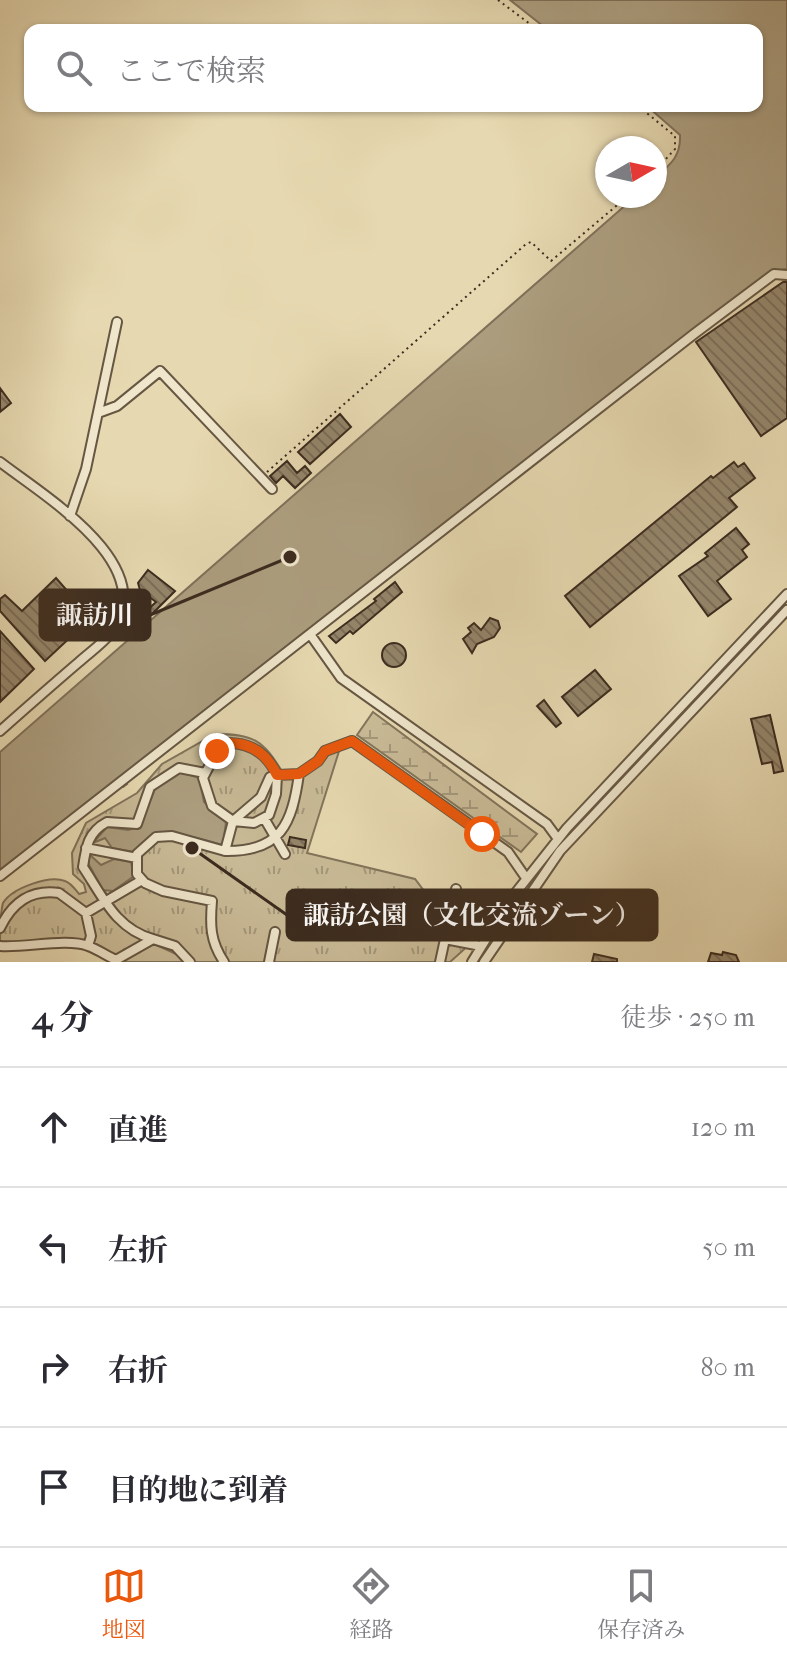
<!DOCTYPE html>
<html lang="ja">
<meta charset="utf-8">
<style>
body{margin:0;font-family:"IM FELL French Canon","Noto Serif JP",serif;background:#f2f2f3;color:#2b2b33}
.compass{position:absolute;left:595px;top:136px;width:72px;height:72px;border-radius:50%;background:#fff;box-shadow:0 2px 6px #0004;rotate:81deg}
.stop{position:absolute;width:24px;height:24px;margin:-18px;border:6px solid #ea580c;border-radius:50%;background:#fff}
.stop.end{background:#ea580c;border-color:#fff;box-shadow:0 2px 8px #0008}
.list{margin:0;padding:0;list-style:none}
h2{display:flex;justify-content:space-between;align-items:center;height:104px;margin:0;padding:0 32px;font-size:34px}
h2 small{font-size:26px;font-weight:400;color:#7c7c81}
.list li{display:grid;grid-template-columns:52px 1fr auto;gap:24px;align-items:center;box-sizing:border-box;height:120px;padding:0 32px;border-top:2px solid #e1e1e2}
.list b{display:block;font-size:30px;white-space:nowrap}
.list em{font-size:26px;font-style:normal;color:#7c7c81}
.icon{flex:none;width:44px;height:44px;fill:none;stroke:currentColor;stroke-width:2;stroke-linecap:round;stroke-linejoin:round}
.map{position:relative;flex:none;width:787px;height:962px;overflow:hidden}
.search{position:absolute;background:#fff;box-shadow:0 2px 6px #0004;left:24px;right:24px;top:24px;height:88px;display:flex;align-items:center;gap:20px;box-sizing:border-box;padding:0 28px;border-radius:16px;color:#7c7c81;font-size:30px}
.sheet{height:584px;background:#fff}
nav{display:flex;justify-content:space-around;align-items:center;box-sizing:border-box;height:112px;border-top:2px solid #e1e1e2;background:#fff;font-size:22px;color:#7c7c81}
nav a{display:grid;justify-items:center;gap:4px}
nav .on{color:#ea580c}
.map>svg:first-child{display:block}
.grass{fill:url(#grass-tufts);stroke:#82745b;stroke-width:2}
.wetland{fill:url(#wetland-marsh);stroke:#82745b;stroke-width:2}
.water{fill:#ac9e7f;stroke:#7f7059;stroke-width:2}
.building{fill:url(#building-back-hatch);stroke:#3c2c1f;stroke-width:2}
.lines{fill:none;stroke-linecap:round;stroke-linejoin:round}
.minor-casing{stroke:#665743;stroke-width:12}
.path{stroke:#3c2c1f;stroke-width:2;stroke-dasharray:2 4;stroke-linecap:butt}
.minor{stroke:#efe6cc;stroke-width:8}
.route{stroke:#ea580c;stroke-width:10}
.leader{fill:none;stroke:#3c2c1f;stroke-width:3}
.callout-dot{fill:#3c2c1f;stroke:#efe6cc;stroke-width:3}
.callout{fill:#3c2c1f;stroke:#3c2c1f;stroke-width:3}
.callout-label{font-size:26px;text-anchor:middle;font-weight:bold;fill:#fff}
</style>
<div class="map">
<svg width="787" height="962" viewBox="0 0 787 962">
<defs>
<pattern id="grass-tufts" width="24" height="20" patternUnits="userSpaceOnUse" patternTransform="scale(2)"><rect width="24" height="20" fill="#c9bb97"/><path d="M3 7l-1-3M5 7V3M7 7l1-3M15 17l-1-3M17 17v-4M19 17l1-3" fill="none" stroke="#a4987b"/></pattern>
<pattern id="wetland-marsh" width="20" height="14" patternUnits="userSpaceOnUse" patternTransform="scale(2)"><rect width="20" height="14" fill="#c9bb97"/><path d="M1 5h8M5 5V1M11 12h8M15 12V8" fill="none" stroke="#a4987b"/></pattern>
<pattern id="building-back-hatch" width="6" height="6" patternUnits="userSpaceOnUse" patternTransform="scale(2)"><rect width="6" height="6" fill="#94856a"/><path d="M-1 5l2 2M0 0l6 6M5-1l2 2" fill="none" stroke="#7a6d57"/></pattern>
</defs>
<rect width="100%" height="100%" fill="#e6d8b0"/>
<filter id="stains"><feTurbulence type="fractalNoise" baseFrequency=".0025" numOctaves="4"/><feColorMatrix values="0 0 0 0 .2 0 0 0 0 .09 0 0 0 0 .02 0 0 0 .5 -.17"/></filter>
<radialGradient id="worn" r=".72"><stop offset=".6" stop-color="#630" stop-opacity="0"/><stop offset="1" stop-color="#630" stop-opacity=".3"/></radialGradient>
<path class="grass" d="M215,734C254,734 263,740 283,773L299,774L325,751L340,748L307,853L415,879L428,896L429,909L482,920L469,945L450,962H122L152,943L185,958L175,946L153,939L116,960L88,946H0C0,934 0,913 3,903C12,888 49,875 65,881C71,883 75,889 79,894L86,892L84,884L73,874L72,853L86,823L137,793L162,764Z"/>
<path class="wetland" d="M373,712L537,834L521,852L357,735Z"/>
<path class="water" d="M510,0H787V269L774,271L122,777L127,784L123,787L117,782L0,871V752L636,196H655L656,177C671,164 681,156 680,135L647,106H757V30H548Z
M179,771L199,778L204,802L226,822L223,845C190,837 157,821 134,852L112,848L105,838L93,843L107,827L128,830L139,827L155,789Z
M89,854L101,865L114,859L131,862L134,876L113,891L103,890L88,863Z"/>
<path class="building" d="M783,282H787V418L761,436L696,342Z
M0,388L11,403L0,412Z
M340,414L351,427L310,464L298,452Z
M287,461L297,473L305,466L311,473L295,488L283,476L276,483L270,476Z
M734,462L738,467L744,463L755,478L729,498L737,507L590,627L565,596L711,476L713,478Z
M736,528L749,544L742,550L747,557L717,581L731,599L708,616L679,576L708,556L705,553Z
M148,570L175,591L138,628L133,623L156,602L140,590L138,583Z
M56,578L91,618L45,661L0,611V599L5,595L22,611Z
M395,582L402,592L353,634L350,631L336,643L329,636L376,601L374,599Z
M490,618L498,621L500,628L494,637L477,644L472,653L463,639L471,632L468,628L474,623L481,630Z
M0,631L34,669L0,702Z
M382 655a12 12 0 1 1 24 0a12 12 0 1 1-24 0Z
M595,670L611,689L578,716L562,697Z
M544,700L561,723L556,727L537,706Z
M770,715L783,771L774,773L772,762L762,764L751,719Z
M290,837L306,840L305,848L288,845Z
M723,952L736,955L739,962H708L711,953L722,955Z
M594,954L617,959V962H592Z"/>
<g class="lines">
<defs>
<path id="minor" d="M98,413L117,406L160,371L272,489
M0,462C44,496 162,566 111,633C102,644 89,653 79,662C52,685 26,708 0,731
M70,516L86,469L117,322
M312,637L341,678L547,824L558,839
M226,743C251,742 267,754 277,775L270,777L261,797L233,821L212,806L203,778L217,751Z
M264,818L285,854
M86,848L137,858
M225,851C281,852 292,824 299,774
M0,876L694,334L774,274L787,275
M86,913L91,936L88,946
M0,928C12,903 30,889 59,893L86,913L142,880
M153,939C116,929 103,897 83,867C86,847 88,832 107,822L137,824L150,787L179,768L205,773
M445,939L456,889
M0,946C25,948 67,938 88,946C97,949 107,956 116,960L153,939L175,946L190,962
M224,962C210,941 210,925 212,901L163,891L145,883L137,874V854L156,837L172,836L225,851L233,821L254,823L269,815L276,794L277,775L299,774L318,761L325,751L352,741L508,852L526,878
M269,962L275,932
M440,962L445,939L481,946
M472,962L510,900L567,828L787,594
M484,962L560,851L787,610"/>
</defs>
<use href="#minor" class="minor-casing"/>
<path class="path" d="M498,0L538,30
M638,106L675,136V149L655,171
M267,472L526,244L531,242L551,261L628,196"/>
<use href="#minor" class="minor"/>
</g>
<g class="lines">
<path class="route" d="M217,751L226,743C250,742 267,754 277,775L299,774L318,761L325,751L352,741L482,834"/>
</g>
<path class="leader" d="M290 557L150 615M192 848L287 915"/>
<g class="callout-dot">
<circle cx="290" cy="557" r="8"/>
<circle cx="192" cy="848" r="8"/>
</g>
<g class="callout">
<rect x="40" y="590" width="110" height="50" rx="8"/>
<rect x="287" y="890" width="370" height="50" rx="8"/>
</g>
<g class="callout-label">
<text x="95" y="624">諏訪川</text>
<text x="472" y="924">諏訪公園（文化交流ゾーン）</text>
</g>
<rect width="100%" height="100%" filter="url(#stains)"/>
<rect width="100%" height="100%" fill="url(#worn)"/>
</svg>
<svg class="compass" viewBox="-18 -18 36 36"><path d="M0-13l5 13h-10z" fill="#e53935"/><path d="M0 13l5-13h-10z" fill="#7c7c81"/></svg>
<div class="stop" style="left:482px;top:834px"></div>
<div class="stop end" style="left:217px;top:751px"></div>
<div class="search"><svg class="icon" aria-label="search" viewBox="0 0 24 24"><circle cx="10" cy="10" r="6"/><path d="M15 15l6 6"/></svg>ここで検索</div>
</div>
<section class="sheet">
<h2>4 分<small>徒歩 · 250 m</small></h2>
<ul class="list">
<li><svg class="icon" aria-label="ahead" viewBox="0 0 24 24"><path d="M12 20V5M6 11l6-6 6 6"/></svg><div><b>直進</b></div><em>120 m</em></li>
<li><svg class="icon" aria-label="left" viewBox="0 0 24 24"><path d="M17 20v-9H6M10 6l-5 5 5 5"/></svg><div><b>左折</b></div><em>50 m</em></li>
<li><svg class="icon" aria-label="right" viewBox="0 0 24 24"><path d="M7 20v-9h11M14 6l5 5-5 5"/></svg><div><b>右折</b></div><em>80 m</em></li>
<li><svg class="icon" aria-label="arrive" viewBox="0 0 24 24"><path d="M6 21V4h12l-3 4 3 4H6"/></svg><div><b>目的地に到着</b></div></li>
</ul>
</section>
<nav>
<a class="on"><svg class="icon" aria-label="map" viewBox="0 0 24 24"><path d="M3 6l6-2 6 2 6-2v14l-6 2-6-2-6 2zM9 4v14M15 6v14"/></svg>地図</a>
<a><svg class="icon" aria-label="directions" viewBox="0 0 24 24"><path d="M12 3l9 9-9 9-9-9zM9 14v-3h6M13 9l2 2-2 2"/></svg>経路</a>
<a><svg class="icon" aria-label="saved" viewBox="0 0 24 24"><path d="M7 4h10v16l-5-4-5 4z"/></svg>保存済み</a>
</nav>
